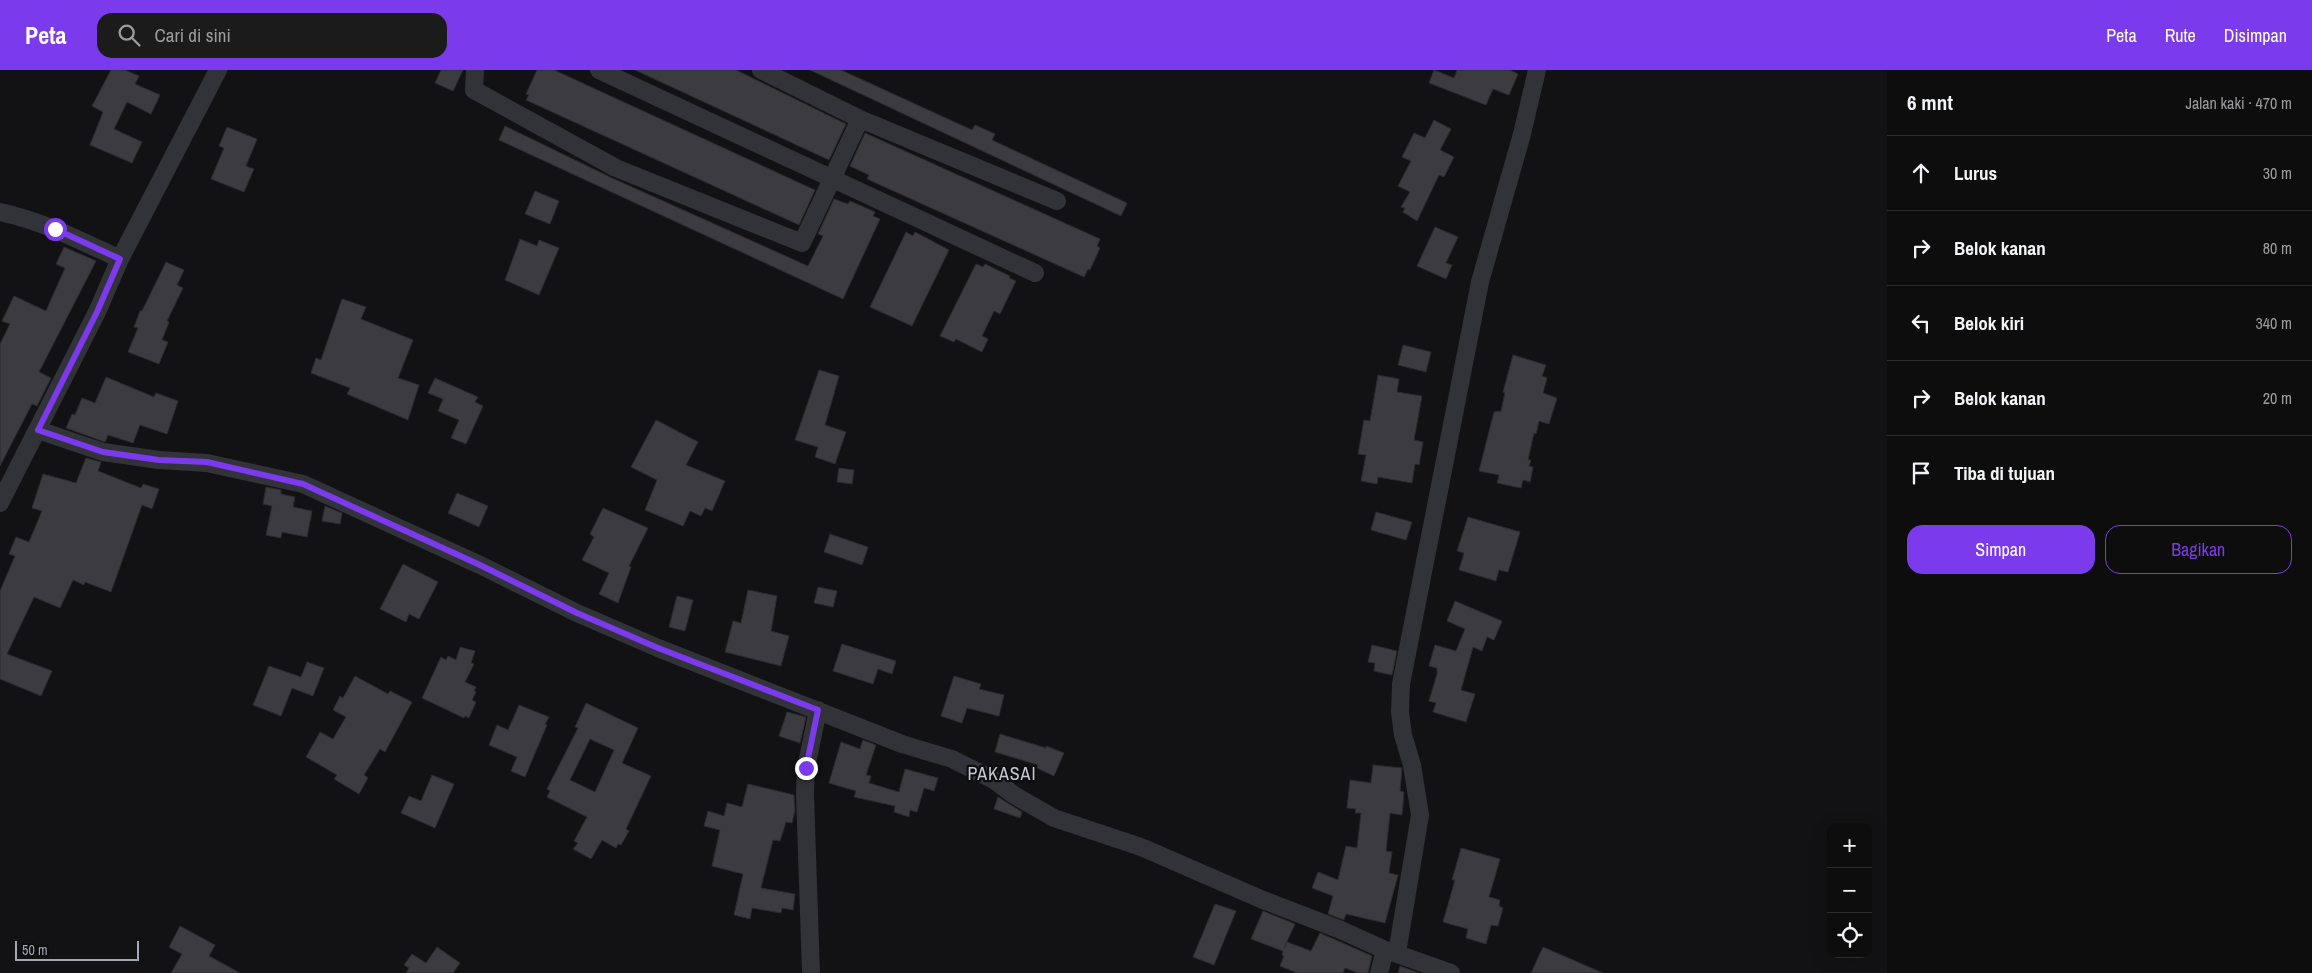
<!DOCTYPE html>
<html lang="id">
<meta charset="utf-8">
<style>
body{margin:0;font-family:"Archivo Narrow",sans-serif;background:#1c1b1c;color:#f1f3f6}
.controls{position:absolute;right:15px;bottom:15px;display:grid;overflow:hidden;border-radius:10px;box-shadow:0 5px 20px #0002}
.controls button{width:45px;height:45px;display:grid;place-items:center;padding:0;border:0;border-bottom:1px solid #2e2d2e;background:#0e0d0e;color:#f1f3f6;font:25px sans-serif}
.scale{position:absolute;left:15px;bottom:12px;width:124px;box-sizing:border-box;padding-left:5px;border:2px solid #a3a6b4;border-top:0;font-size:14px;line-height:18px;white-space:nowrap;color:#a3a6b4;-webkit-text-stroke:4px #0d0d0e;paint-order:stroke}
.stop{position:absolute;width:15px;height:15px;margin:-11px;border:4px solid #7c3aed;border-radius:50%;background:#fff}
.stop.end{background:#7c3aed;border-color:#fff;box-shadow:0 1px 5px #0008}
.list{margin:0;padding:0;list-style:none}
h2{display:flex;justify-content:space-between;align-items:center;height:65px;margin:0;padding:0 20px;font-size:21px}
h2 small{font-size:16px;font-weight:400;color:#9b9c9e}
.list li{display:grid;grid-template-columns:32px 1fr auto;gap:15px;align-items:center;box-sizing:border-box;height:75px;padding:0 20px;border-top:1px solid #2e2d2e}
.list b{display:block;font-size:19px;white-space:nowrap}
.list em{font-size:16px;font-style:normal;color:#9b9c9e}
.actions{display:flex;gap:10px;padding:15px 20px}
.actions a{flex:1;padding:11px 0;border:1px solid #7c3aed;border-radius:15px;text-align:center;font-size:18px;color:#7c3aed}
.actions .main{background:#7c3aed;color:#fff}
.icon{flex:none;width:28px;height:28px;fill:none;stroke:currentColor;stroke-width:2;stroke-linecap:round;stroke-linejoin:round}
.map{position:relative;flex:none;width:1887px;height:903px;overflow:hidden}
header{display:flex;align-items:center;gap:30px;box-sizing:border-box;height:70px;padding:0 25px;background:#7c3aed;color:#fff}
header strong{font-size:24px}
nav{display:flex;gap:28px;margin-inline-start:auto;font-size:18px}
.search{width:350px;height:45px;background:#1c1b1c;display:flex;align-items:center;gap:12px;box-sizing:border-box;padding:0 18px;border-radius:15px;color:#9b9c9e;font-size:19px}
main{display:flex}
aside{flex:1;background:#0e0d0e}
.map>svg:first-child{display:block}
.building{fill:#3c3b40;stroke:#2c2b2f;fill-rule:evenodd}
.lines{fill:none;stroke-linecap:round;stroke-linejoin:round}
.minor{stroke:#323338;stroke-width:18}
.route{stroke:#7c3aed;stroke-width:6}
.labels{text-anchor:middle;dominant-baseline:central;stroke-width:4.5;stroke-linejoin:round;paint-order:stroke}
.quarter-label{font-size:18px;letter-spacing:1px;fill:#c4c6d0;stroke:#0d0d0e}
</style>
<header>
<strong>Peta</strong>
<div class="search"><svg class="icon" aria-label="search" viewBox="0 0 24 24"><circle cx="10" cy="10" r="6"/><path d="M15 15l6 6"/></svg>Cari di sini</div>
<nav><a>Peta</a><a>Rute</a><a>Disimpan</a></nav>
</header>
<main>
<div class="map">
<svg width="1887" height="903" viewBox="0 0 1887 903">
<rect width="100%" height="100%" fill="#121113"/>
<path class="building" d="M111,0H125L139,6L135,14L160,25L151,44L127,32L114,59L142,72L132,93L90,75L103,42L92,36Z
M441,0H463L453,21L435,13Z
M537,0H554L815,120L799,155L526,30L529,25L526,24Z
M635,0H736L846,54L829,90Z
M810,0H841L972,60L975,55L995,64L992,70L1127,133L1121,146Z
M1434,0L1454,8L1457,0H1510L1518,4L1509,25L1493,19L1486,35L1429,13Z
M1434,50L1451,59L1440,80L1454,87L1444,107L1439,105L1417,151L1403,142L1405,138L1401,137L1410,122L1398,116L1411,91L1402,87L1414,63L1425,68Z
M505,56L612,108L808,196L823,166L818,164L834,129L848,134L850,131L875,142L873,146L880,149L843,229L499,70Z
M227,57L257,69L246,96L254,99L244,122L211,109L224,78L219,76Z
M865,63L1100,169L1097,176L1100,178L1090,200L1088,199L1084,207L867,109L869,105L850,96Z
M535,121L559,131L550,154L525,144Z
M1435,157L1458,167L1446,193L1452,195L1446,209L1417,196Z
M906,162L913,166L915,162L949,180L912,256L870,237Z
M520,169L537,176L539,170L559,178L539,225L505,210Z
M64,177L96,191L39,302L51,308L37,336L32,334L0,396V274L10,254L2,251L14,226L46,241L65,198L56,194Z
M166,192L184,200L177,215L183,218L167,251L169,252L162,270L168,272L159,294L128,282L138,258L134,257L140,241H142Z
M976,194L983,197L985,194L1010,206L1009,208L1016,211L1000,244L994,241L982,266L988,269L982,282L956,269L954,272L940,266Z
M342,229L366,237L361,249L413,270L398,308L419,315L408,350L347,324L350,318L311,303L316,288L321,290Z
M1403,275L1431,282L1426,302L1398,295Z
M1513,285L1546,295L1542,306L1547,308L1543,323L1557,328L1549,354L1539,351L1536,364L1534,363L1528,390H1531L1529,396L1533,397L1530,412L1523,410L1521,418L1497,413L1499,405L1479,401L1494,342L1501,341L1505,323L1503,322Z
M819,300L839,306L825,355L846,362L835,394L815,387L818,377L795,370Z
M1378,305L1399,309L1397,322L1422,326L1414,370L1423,372L1419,395L1415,394L1412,413L1378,407L1377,414L1361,411L1366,385L1358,384L1364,350L1370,351Z
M106,307L154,327L156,323L178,331L167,364L140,355L133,373L108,365L105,372L66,358L72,344L75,345L82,328L95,333Z
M435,308L478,327L475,332L483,336L466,374L451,368L459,350L438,341L443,329L428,323Z
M656,350L698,372L686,395L725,411L712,441L705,438L701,446L690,441L683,456L645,440L657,410L631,397Z
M86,388L101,392L98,401L141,418L143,414L159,419L152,439L142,435L111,522L85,512L84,515L73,510L60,538L34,527L7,584L52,601L41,626L0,609V521L15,486L9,484L16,467L29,472L42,441L32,438L43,404L76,413Z
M839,398L854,400L852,414L837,412Z
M266,417L281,420V424L295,427L293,437L312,441L307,467L282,462L281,468L266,465L272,436L263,434Z
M457,423L488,436L479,457L448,443Z
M325,436L342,443L340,454L322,451Z
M603,438L648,458L629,496L631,497L618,533L599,524L609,503L582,490L594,467L590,464Z
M1376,442L1412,452L1406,470L1371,460Z
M1468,447L1520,462L1508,502L1499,500L1496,511L1459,500L1464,483L1457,481Z
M830,464L868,477L862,495L824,482Z
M403,494L438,512L419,549L409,544L406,552L380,539Z
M818,517L837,521L833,537L814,533Z
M748,520L777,526L771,561L789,566L781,596L725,582L733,551L741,553Z
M677,526L693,530L685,561L669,557Z
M1455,531L1502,551L1494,570L1487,567L1482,581L1473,577L1461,620L1475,624L1466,652L1433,642L1436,633L1429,631L1437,604V598L1429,596L1435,575L1456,581L1465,559L1447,551Z
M842,574L896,591L892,604L878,599L873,614L833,601Z
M1372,575L1397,581L1392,605L1374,601L1375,593L1368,592Z
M460,577L475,581L471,593L474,594L465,612L476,617L474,621L476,622L472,630L476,632L469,648L465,646L464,648L422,628L441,587L446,590L448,586L456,590Z
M307,592L324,598L313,626L292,618L281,646L253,635L269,596L301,607Z
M355,606L388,624L390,621L412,632L385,682L380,679L364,705L368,708L359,724L334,709L337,705L306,687L320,662L333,669L346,647L333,640L340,626L343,628Z
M954,606L981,614L979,619L1004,625L999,646L967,638L962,653L941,646Z
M586,633L638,658L622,693L651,706L626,759L629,761L621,775L618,774L616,778L602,770L591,789L573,779L578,773L574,771L587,747L547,727L550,721L547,719L578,658L575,657ZM590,669L614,680L595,722L570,710Z
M519,635L549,647L545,654L547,655L525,707L511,701L517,687L489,675L497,655L508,660Z
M787,642L806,647L800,673L779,666Z
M1000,664L1046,678V676L1064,683L1054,706L1037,698L1038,695L995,682Z
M863,670L876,675L866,705L871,706L869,713L899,722L905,699L938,708L934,721L924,718L917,742L910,740L909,747L894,742L895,736L854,727L856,721L829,713L841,672L860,679Z
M1373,695L1402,698L1400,721L1404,722L1402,745L1390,743L1386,781L1392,782L1389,803L1398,805L1385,853L1346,844L1344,850L1328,844L1333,826L1312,818L1318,802L1338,810L1346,776L1357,778L1361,743H1355L1356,739L1347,738L1350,710L1371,713Z
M432,705L454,714L435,758L401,743L409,726L421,731Z
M748,714L794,725L795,740L792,753L786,752L780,771L773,770L761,818L795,824L793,840L782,838L781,843L752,838L750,849L734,845L743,804L712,796L720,760L704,756L708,741L724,746L727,733L742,737Z
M998,727L1022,742L1020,748L994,739Z
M1461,778L1500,789L1489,827L1500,830L1499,836L1503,838L1498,856L1491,855L1486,874L1466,868L1468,859L1443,852L1455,810H1452Z
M1215,834L1236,841L1214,895L1193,887Z
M1263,841L1295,854L1284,878L1287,872L1311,881L1320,863L1372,886L1368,903H1358L1345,898L1343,903H1297L1280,896L1284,886L1282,885L1283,881L1251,869Z
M180,856L215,875L209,886L240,903H171L182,884L169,877Z
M437,877L460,893L453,903H406L409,898L404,895L412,884L426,893Z
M1543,877L1603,903H1531Z
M1400,896L1419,903H1398Z"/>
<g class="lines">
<path class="minor" d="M475,0L474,20L616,98L802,173L860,49L761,0
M599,0L1035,203
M860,49L1057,131
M0,142C43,151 81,171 120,189
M38,360L103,382L159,390L207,393L303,414L480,495L577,543L658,578L902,674L952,689L994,710L1014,725L1054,748L1141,777L1263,830L1341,860L1385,880L1379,903
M0,433L97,242L120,189L218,0
M1386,880L1451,903
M1397,883L1420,745L1412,695L1403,665L1400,642L1401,614L1480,212L1522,64L1537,0
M811,903L805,724L806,698L818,640"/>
</g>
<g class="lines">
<path class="route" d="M55,159L120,189L97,242L38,360L103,382L159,390L207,392L303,414L480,495L577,543L658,578L818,640L806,698"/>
</g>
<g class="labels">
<g class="quarter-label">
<text x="1002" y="703">PAKASAI</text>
</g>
</g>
</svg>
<div class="controls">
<button>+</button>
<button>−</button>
<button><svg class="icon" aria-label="locate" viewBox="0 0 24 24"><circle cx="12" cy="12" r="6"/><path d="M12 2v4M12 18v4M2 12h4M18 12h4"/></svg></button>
</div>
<div class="scale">50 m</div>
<div class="stop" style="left:55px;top:159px"></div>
<div class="stop end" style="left:806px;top:698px"></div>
</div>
<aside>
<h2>6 mnt<small>Jalan kaki · 470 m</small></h2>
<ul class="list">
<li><svg class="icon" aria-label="ahead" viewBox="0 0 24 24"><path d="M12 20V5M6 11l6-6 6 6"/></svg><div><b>Lurus</b></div><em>30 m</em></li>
<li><svg class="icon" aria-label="right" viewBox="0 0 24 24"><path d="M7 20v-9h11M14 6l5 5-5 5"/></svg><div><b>Belok kanan</b></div><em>80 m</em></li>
<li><svg class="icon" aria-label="left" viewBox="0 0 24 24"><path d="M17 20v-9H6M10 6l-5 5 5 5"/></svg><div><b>Belok kiri</b></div><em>340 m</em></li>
<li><svg class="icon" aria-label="right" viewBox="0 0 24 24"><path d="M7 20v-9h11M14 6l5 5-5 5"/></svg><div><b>Belok kanan</b></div><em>20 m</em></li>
<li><svg class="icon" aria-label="arrive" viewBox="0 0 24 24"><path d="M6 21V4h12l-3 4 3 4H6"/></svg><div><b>Tiba di tujuan</b></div></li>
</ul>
<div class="actions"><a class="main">Simpan</a><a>Bagikan</a></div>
</aside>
</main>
